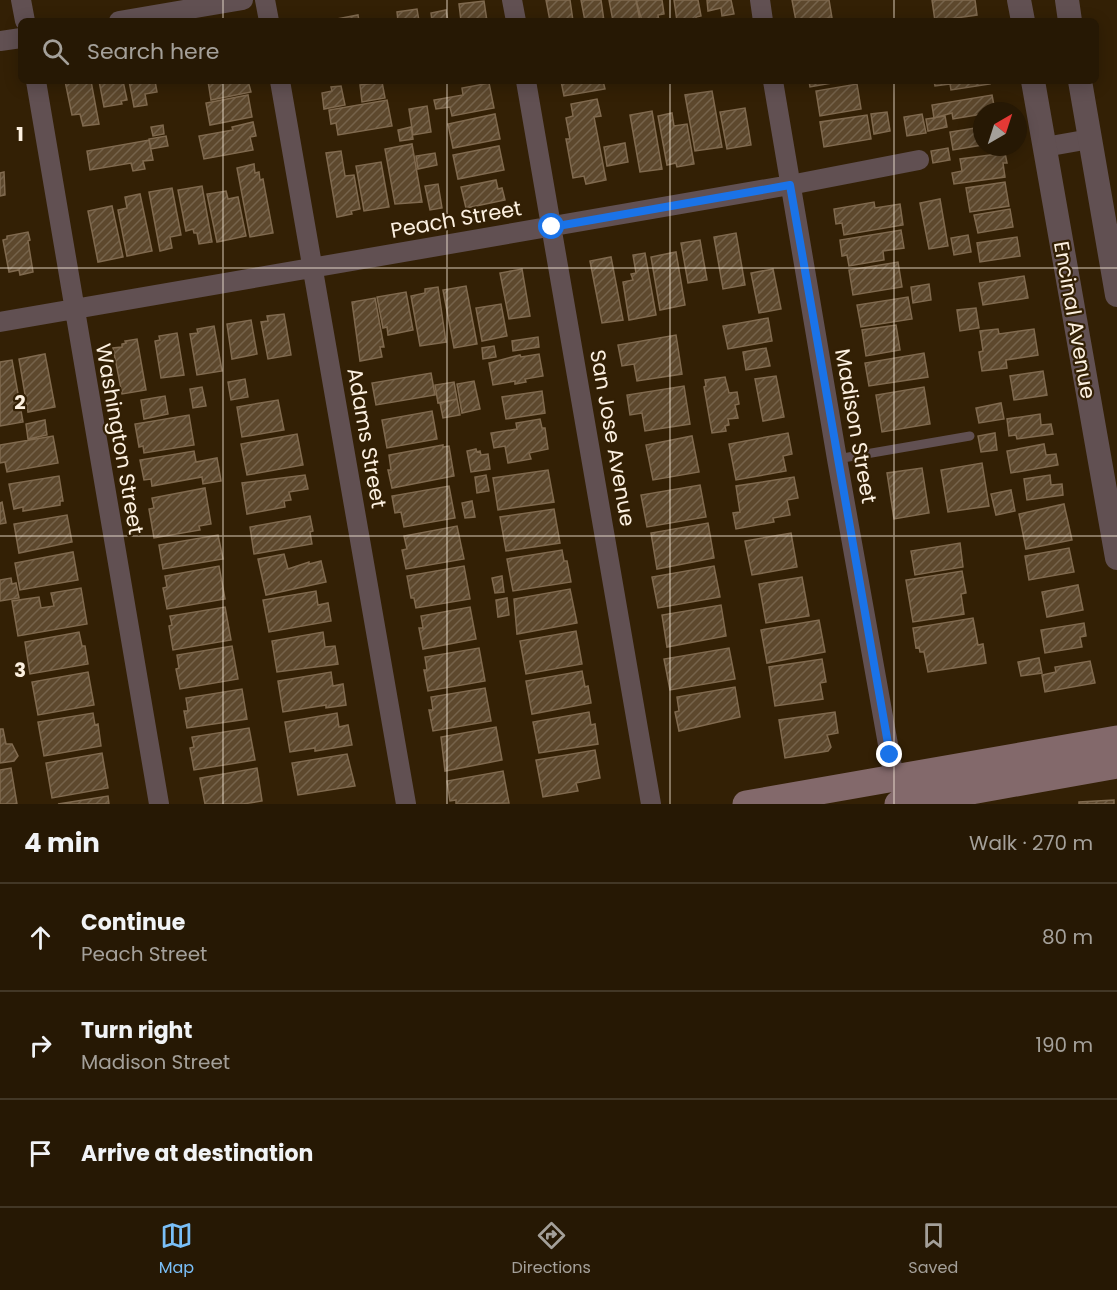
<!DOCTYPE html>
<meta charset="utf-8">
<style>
body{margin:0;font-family:Poppins,sans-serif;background:#2e210e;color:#f1f3f6}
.compass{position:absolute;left:973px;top:102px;width:54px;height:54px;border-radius:50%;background:#261804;box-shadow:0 3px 15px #0003;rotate:39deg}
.stop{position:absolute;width:18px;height:18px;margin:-14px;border:4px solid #1a73e8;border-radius:50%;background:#fff}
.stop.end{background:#1a73e8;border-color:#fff;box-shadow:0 2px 6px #0008}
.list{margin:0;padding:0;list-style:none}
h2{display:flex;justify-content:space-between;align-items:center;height:78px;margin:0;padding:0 24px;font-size:26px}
h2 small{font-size:20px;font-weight:400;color:#a4a09a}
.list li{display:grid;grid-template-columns:39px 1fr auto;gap:18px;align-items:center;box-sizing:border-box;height:108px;padding:0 24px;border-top:2px solid #423726}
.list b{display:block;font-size:22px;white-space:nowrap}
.list p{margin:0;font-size:20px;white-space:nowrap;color:#a4a09a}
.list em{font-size:20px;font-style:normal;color:#a4a09a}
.icon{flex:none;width:33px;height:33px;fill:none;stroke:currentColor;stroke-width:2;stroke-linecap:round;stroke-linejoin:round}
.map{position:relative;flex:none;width:1117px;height:804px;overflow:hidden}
.search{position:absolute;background:#261804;box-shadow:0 3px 15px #0003;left:18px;right:18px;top:18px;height:66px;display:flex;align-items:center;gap:15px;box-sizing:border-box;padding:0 21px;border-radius:9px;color:#a4a09a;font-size:22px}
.sheet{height:402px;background:#261804}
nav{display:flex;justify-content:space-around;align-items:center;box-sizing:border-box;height:84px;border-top:2px solid #423726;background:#261804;font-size:16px;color:#a4a09a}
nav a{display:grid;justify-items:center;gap:3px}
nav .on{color:#7abff8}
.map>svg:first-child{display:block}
.building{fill:url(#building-hatch);stroke:#806a4f;stroke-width:1.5}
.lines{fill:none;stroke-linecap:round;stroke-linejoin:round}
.service{stroke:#615052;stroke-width:9}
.minor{stroke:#615052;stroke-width:20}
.tertiary{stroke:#615052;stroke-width:24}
.secondary{stroke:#83696b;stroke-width:27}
.route{stroke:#1a73e8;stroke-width:8}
.grid{fill:none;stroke:#fcf0e0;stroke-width:1.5;stroke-opacity:0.55}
.labels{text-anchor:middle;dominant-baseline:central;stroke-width:4.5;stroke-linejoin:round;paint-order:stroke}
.street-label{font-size:21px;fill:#fcf0e0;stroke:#332005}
.grid-label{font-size:20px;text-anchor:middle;font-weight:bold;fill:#fcf0e0;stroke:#332005;stroke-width:4.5;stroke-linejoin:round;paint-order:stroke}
</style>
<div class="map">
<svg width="1117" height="804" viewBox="0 0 1117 804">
<defs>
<pattern id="building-hatch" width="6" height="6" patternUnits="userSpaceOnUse" patternTransform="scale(1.5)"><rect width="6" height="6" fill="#5d482d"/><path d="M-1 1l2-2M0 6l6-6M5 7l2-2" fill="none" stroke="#75634b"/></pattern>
</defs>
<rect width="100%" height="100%" fill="#332005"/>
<path class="building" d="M546,0H570L573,21H550Z
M581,0H601L604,21H585Z
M609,0H636L640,21H613Z
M636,0H662L664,14L658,15L659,21H642Z
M674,0H698L701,16L696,17V21H677Z
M707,0H731L734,14L722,16L721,8L708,11Z
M792,0H829L832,18L796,21Z
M932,0H975L977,15L935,21Z
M484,1L487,21H461L459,4Z
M417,9L419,21H398L397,12Z
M446,10L448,21H432L431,13Z
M358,15L359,21H331V20Z
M65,81H91L99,124L83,126L80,114L72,115Z
M99,81H123L127,100L121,101L122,104L104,107Z
M129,81H155L157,92L145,94L147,105L134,107Z
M208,81H248L251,92L211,100Z
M561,81H603L605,89L564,96Z
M809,81H843L810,87Z
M934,81H989L990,84L951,90L950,84L935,86Z
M382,82L385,98L362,102L360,85Z
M489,83L494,108L452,116L450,107L436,109L434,100L463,95L462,88Z
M857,84L861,109L820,116L816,91Z
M341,86L345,105L324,109L322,93L332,91L331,87Z
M712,91L722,147L695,151L685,95Z
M248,95L252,117L210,125L206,103Z
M992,95L995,111H982V114L953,119L952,113L934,118L932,105Z
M597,99L601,116L594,117L606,180L586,184L584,176L573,178L566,139H570L566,118L573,116L571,104Z
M387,100L392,126L338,135L336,123L331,124L329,110Z
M427,106L431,132L413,135L409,109Z
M745,108L751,145L727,149L720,112Z
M652,111L662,169L640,172L630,115Z
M887,112L890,131L874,134L871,114Z
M672,113L674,126L687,124L694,164L677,167L676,163L667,165L658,116Z
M495,114L500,139L453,148L448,124Z
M922,114L926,133L907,136L904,117Z
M867,115L871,139L824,147L820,122Z
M945,116L947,127L928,131L926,119Z
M253,122L256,136L250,137L253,150L204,159L199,136L233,130L232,127Z
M163,125L164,134L153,136L151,127Z
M411,127L413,139L400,141L398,130Z
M982,127V145L953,150L950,132Z
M166,136L168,146L151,149L149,139Z
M149,140L153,160L143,161L145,169L133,171L131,163L90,170L87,151Z
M625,143L628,162L607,166L604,147Z
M412,144L422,202L395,204L385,149Z
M499,146L504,170L458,179L453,155Z
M948,148L950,160L933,163L931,151Z
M341,151L345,176L354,175L360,209L351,211L352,214L337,217L326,153Z
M435,153L437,165L418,169L416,156Z
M1005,153L1007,163H1003L1005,177L954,184L952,173L962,171L960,159Z
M381,162L389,207L364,211L356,166Z
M254,164L255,173L259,172L260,180L263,179L273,233L250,237L237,168Z
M4,172L5,195L0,196V173Z
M496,180L498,189L502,188L505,200L466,208L461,187Z
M1005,182L1009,206L970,212L966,188Z
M438,184L442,208L430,210L425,186Z
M202,186L212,242L199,244L197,233H194L193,229L186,231L178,190Z
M172,188L181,235L170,237L172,248L160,251L149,192Z
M226,191L228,199L238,197L246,236L217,242L207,194Z
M140,194L152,251L127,256L118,210L127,208L125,197Z
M940,199L948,246L929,249L920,203Z
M874,202L875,208L900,204L903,225L844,235L842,223L836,224L834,209Z
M112,206L123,257L98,262L88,211Z
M1010,209L1013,227L978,233L974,215Z
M901,230L904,248L883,251L884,260L849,266L847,255L842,256L840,240Z
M28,232L30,240L28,241L33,272L20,275L19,270L9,272L3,240L7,239V236Z
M736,233L745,285L723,289L714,237Z
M968,235L971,252L954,255L951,238Z
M1017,237L1020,256L980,262L977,243Z
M700,240L707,280L688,283L681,243Z
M676,252L685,305L660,310L651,257Z
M645,253L656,315L629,320L623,282L633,280L631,274L636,273L633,255Z
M611,257L623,320L602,323L590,261Z
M898,262L902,287L853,295L849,270Z
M522,269L530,316L509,319L500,273Z
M773,269L781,309L759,313L751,273Z
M1024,276L1028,298L983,305L979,283Z
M929,284L931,300L913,303L911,287Z
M466,286L477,344L454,348L443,290Z
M438,287L446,342L420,346L411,296L425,293V289Z
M406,292L413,330L388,335L387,327L383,328L377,297Z
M908,297L912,319L861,327L857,305Z
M375,298L384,347H380L382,357L360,361L352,302Z
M501,304L507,336L482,341L476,308Z
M976,308L979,328L960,331L957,310Z
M284,314L291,355L268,359L261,322L268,321L267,316Z
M768,318L772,341L728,349L723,326Z
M251,320L257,354L232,359L227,324Z
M896,325L900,350L866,356L862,330Z
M214,326L222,371L197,375L190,334L198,333L197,329Z
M998,329L999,334L1034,329L1038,355L1006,360L1007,368L982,371L979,352L983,351L980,331Z
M177,333L184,375L161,378L155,341L160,340L159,336Z
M676,335L682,374L637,381L634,364L622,366L618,345Z
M538,337L539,347L513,351L512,341Z
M137,339L146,390L122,394L113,348L122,347V344L126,343L125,341Z
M494,346L496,357L483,359L482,348Z
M766,348L770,366L746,370L743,352Z
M924,353L928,377L869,386L865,363Z
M45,354L55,407L28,412L19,359Z
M539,354L543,376L525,379L526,382L515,384V381L493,385L489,363L520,355L521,357Z
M12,360L23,422L0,426V362Z
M1043,371L1047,395L1014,400L1010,376Z
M431,373L435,395L376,405L372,383Z
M776,376L784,417L763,421L755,379Z
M725,377L729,393L737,392L739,404L735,405L738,418L728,419L729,425L725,426L726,431L712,433L704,387L706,386L705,380Z
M245,379L248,397L231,400L228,382Z
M474,381L480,409L462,413L457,384Z
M454,382L457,399L438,403L435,385Z
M684,386L690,424L645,431L642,413L630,415L627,395Z
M202,387L206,406L193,408L190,389Z
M924,387L930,424L882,432L876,395Z
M542,391L545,413L506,419L502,397Z
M165,396L168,414L144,419L141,400Z
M457,399L460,415L443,418L440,403Z
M278,400L284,430L242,437L237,407Z
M1001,403L1004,419L979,423L976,408Z
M432,411L437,439L387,448L382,420Z
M1040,414L1041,425L1051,424L1053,434L1017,439L1016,435L1009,436L1007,419Z
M189,415L194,445L144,453L143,446L139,447L135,424Z
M540,419L542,428H545L548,449L529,453L531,459L508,463L505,446L494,448L491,433L517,429L516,423Z
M45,420L47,435L28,439L26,424Z
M788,433L792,454L783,456L786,471L736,480L729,444Z
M995,433L997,450L981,452L978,436Z
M297,434L303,465L247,475L241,444Z
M53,436L58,463L7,472L5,462L0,463V445Z
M692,436L699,472L653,480L646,445Z
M1044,444L1046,455L1056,454L1058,465L1011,473L1007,451Z
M443,445V447L449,446L454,476L392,488L388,470H391L389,455Z
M476,449L477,452L480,451L481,455L488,454L490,469L471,472L467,451Z
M194,451L196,462L217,458L221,481L203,484L202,477L152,486L151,479L144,480L140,460Z
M982,463L989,506L948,512L941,470Z
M922,468L929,513L894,519L887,473Z
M548,470L554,502L498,510L493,478Z
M305,475L308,489L289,492L291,500L284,501L285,507L247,514L242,483Z
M486,475L489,491L477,493L475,477Z
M1050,475L1051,485L1062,484L1063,495L1027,500L1024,479Z
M59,476L63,501H60V505L23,511V507L14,509L9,484Z
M794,477L798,498L787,500L790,515L773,518L774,522L736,529L733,513L740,512L736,486Z
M700,485L706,517L647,527L641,495Z
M449,486L455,518L404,527L401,512L395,513L392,496Z
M205,488L211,524L199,526L200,530L154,538L149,509L154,508L152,498Z
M1011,490L1015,511L996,515L991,494Z
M472,501L475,517L465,518L462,503Z
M2,502L6,523L0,524V503Z
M1064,504L1072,540L1026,549L1019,514Z
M554,509L560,543L506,551L500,517Z
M67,515L72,542L19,553L14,524Z
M310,516L313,531L310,532L312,544L254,554L250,527Z
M708,523L714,558L657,569L651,533Z
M457,526L464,559L406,569L402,550L407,549L404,536Z
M791,533L797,567L752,575L745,541Z
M218,535L223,559L163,569L159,545Z
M960,543L963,567L915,575L911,551Z
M1069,548L1074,572L1029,580L1025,556Z
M562,550L564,561H567L571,582L513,591L507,559Z
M73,552L78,580L20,590L15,563Z
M284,554L288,569L309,562V564L321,561L326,582L266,595L258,559Z
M219,566L225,599L167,609L163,588L167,587L165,576Z
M464,566L470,599L416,608L414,598H411L407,576Z
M714,566L720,597L658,608L652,577Z
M962,571L966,593L961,594L964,614L913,622L906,580Z
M502,576L504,592L495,593L492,578Z
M802,577L809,616L766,623L759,584Z
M11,578L12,584L16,583L19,598L0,601V580Z
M1078,585L1083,610L1047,617L1042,592Z
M81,588L87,624L18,636L12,601L39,597L41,608L54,606L51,593Z
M570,589L577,623L517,634L514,599Z
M316,591L318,605L328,603L331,621L269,632L263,600Z
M507,598L509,615L498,617L496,600Z
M721,605L726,636L667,647L662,615Z
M225,607L231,640L173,650L169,626L172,625L170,616Z
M470,607L476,639L423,649L419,628H423L421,616Z
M973,618L978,645L983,644L986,663L928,672L924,652H920L919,647L916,648L913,628Z
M819,620L825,652L767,663L761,630Z
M1084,623L1086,636L1080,637L1082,647L1045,653L1041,630Z
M576,631L582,664L526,674L520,641Z
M79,632L82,646H85L88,664L30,674L25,642Z
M323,632L325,647L335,646L338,664L277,672L272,641Z
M232,646L238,679L180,689L176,669L179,668L177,655Z
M479,648L485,681L428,691L424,670H427L425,657Z
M729,648L735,679L670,690L664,659Z
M1039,658L1042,673L1021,676L1018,662Z
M822,659L826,682L820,683L823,699L775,706L769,667Z
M1090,661L1095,683L1045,692L1042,675L1056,672L1055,667Z
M582,671L585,687L588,686L591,703L532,714L526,681Z
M88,672L94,705L38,715L32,682Z
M331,672L333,686L343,684L346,705L326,708V705L283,712L278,681Z
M735,687L740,717L679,731L675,712L679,711L677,697Z
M485,688L491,721L433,731L429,710H433L431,697Z
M242,689L247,719L187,728L184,711H188L186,698Z
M589,712L591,725L595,724L598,744L539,753L533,722Z
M835,712L838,733L827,735L831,747L828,751L785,758L779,720Z
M93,713L95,725L98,724L101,746L44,756L38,722Z
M337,713L339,727L348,725L352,745L315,751V748L290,752L285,722Z
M496,727L502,760L445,771L441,737Z
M249,728L255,760L194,770L190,748L194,747L192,737Z
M0,729H3L6,744H12L18,756L14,761L0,763Z
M595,750L600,778L576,783L578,791L543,797L536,760Z
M102,753L108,788L52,798L46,763Z
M347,754L355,786L298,795L292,763Z
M11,768L17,804H0V770Z
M257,768L262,801L243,804H205L200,778Z
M503,771L509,803L456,804V800L450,801L447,781Z
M108,796L109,804H58Z
M1114,800V804H1079V802Z"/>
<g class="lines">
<path class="service" d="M837,459L970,436"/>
<path class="minor" d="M21,0L25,21
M265,0L269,21
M512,0L516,21
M760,0L763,21
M119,21L243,0
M0,41L21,38
M36,81L159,804
M280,81L406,804
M526,81L651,804
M773,81L837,459L894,778
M1045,147L1090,139
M0,322L790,185L919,160"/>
<path class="tertiary" d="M1019,0L1023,21
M1067,0L1070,21
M1033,81L1117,558
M1080,81L1117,295"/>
<path class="secondary" d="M746,804L1117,739
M898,804L1117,765"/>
</g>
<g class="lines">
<path class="route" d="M552,227L790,185L890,755"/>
</g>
<path class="grid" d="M223,0V21M447,0V21M670,0V21M894,0V21M223,81V804M447,81V804M670,81V804M894,81V804M0,268H1117M0,536H1117"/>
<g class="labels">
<g class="street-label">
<text transform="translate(456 219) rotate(-10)">Peach Street</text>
<text transform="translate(1075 320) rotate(80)">Encinal Avenue</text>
<text transform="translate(856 426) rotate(80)">Madison Street</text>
<text transform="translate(367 438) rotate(80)">Adams Street</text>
<text transform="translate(613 438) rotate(80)">San Jose Avenue</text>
<text transform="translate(120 439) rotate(80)">Washington Street</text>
</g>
</g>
<g class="grid-label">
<text x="20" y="141">1</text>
<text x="20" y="409">2</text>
<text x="20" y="677">3</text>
</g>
</svg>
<svg class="compass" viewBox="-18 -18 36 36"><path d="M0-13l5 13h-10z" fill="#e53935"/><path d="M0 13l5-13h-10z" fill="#a4a09a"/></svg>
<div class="stop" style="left:552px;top:227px"></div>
<div class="stop end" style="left:890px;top:755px"></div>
<div class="search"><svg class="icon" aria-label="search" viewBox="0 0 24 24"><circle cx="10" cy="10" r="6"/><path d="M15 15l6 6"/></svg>Search here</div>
</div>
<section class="sheet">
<h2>4 min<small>Walk · 270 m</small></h2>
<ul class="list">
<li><svg class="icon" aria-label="ahead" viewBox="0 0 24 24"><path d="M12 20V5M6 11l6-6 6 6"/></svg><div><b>Continue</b><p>Peach Street</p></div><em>80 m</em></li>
<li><svg class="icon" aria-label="right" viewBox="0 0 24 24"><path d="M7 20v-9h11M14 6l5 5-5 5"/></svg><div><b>Turn right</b><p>Madison Street</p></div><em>190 m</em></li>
<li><svg class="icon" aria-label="arrive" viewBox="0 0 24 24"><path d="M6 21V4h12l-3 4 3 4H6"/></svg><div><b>Arrive at destination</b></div></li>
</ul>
</section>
<nav>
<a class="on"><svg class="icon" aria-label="map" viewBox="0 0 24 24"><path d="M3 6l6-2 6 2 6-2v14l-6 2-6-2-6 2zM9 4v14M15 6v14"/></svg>Map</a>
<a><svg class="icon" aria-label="directions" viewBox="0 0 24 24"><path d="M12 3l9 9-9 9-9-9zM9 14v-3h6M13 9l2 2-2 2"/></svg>Directions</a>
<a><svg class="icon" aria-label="saved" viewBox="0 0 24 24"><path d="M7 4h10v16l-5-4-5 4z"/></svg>Saved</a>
</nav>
